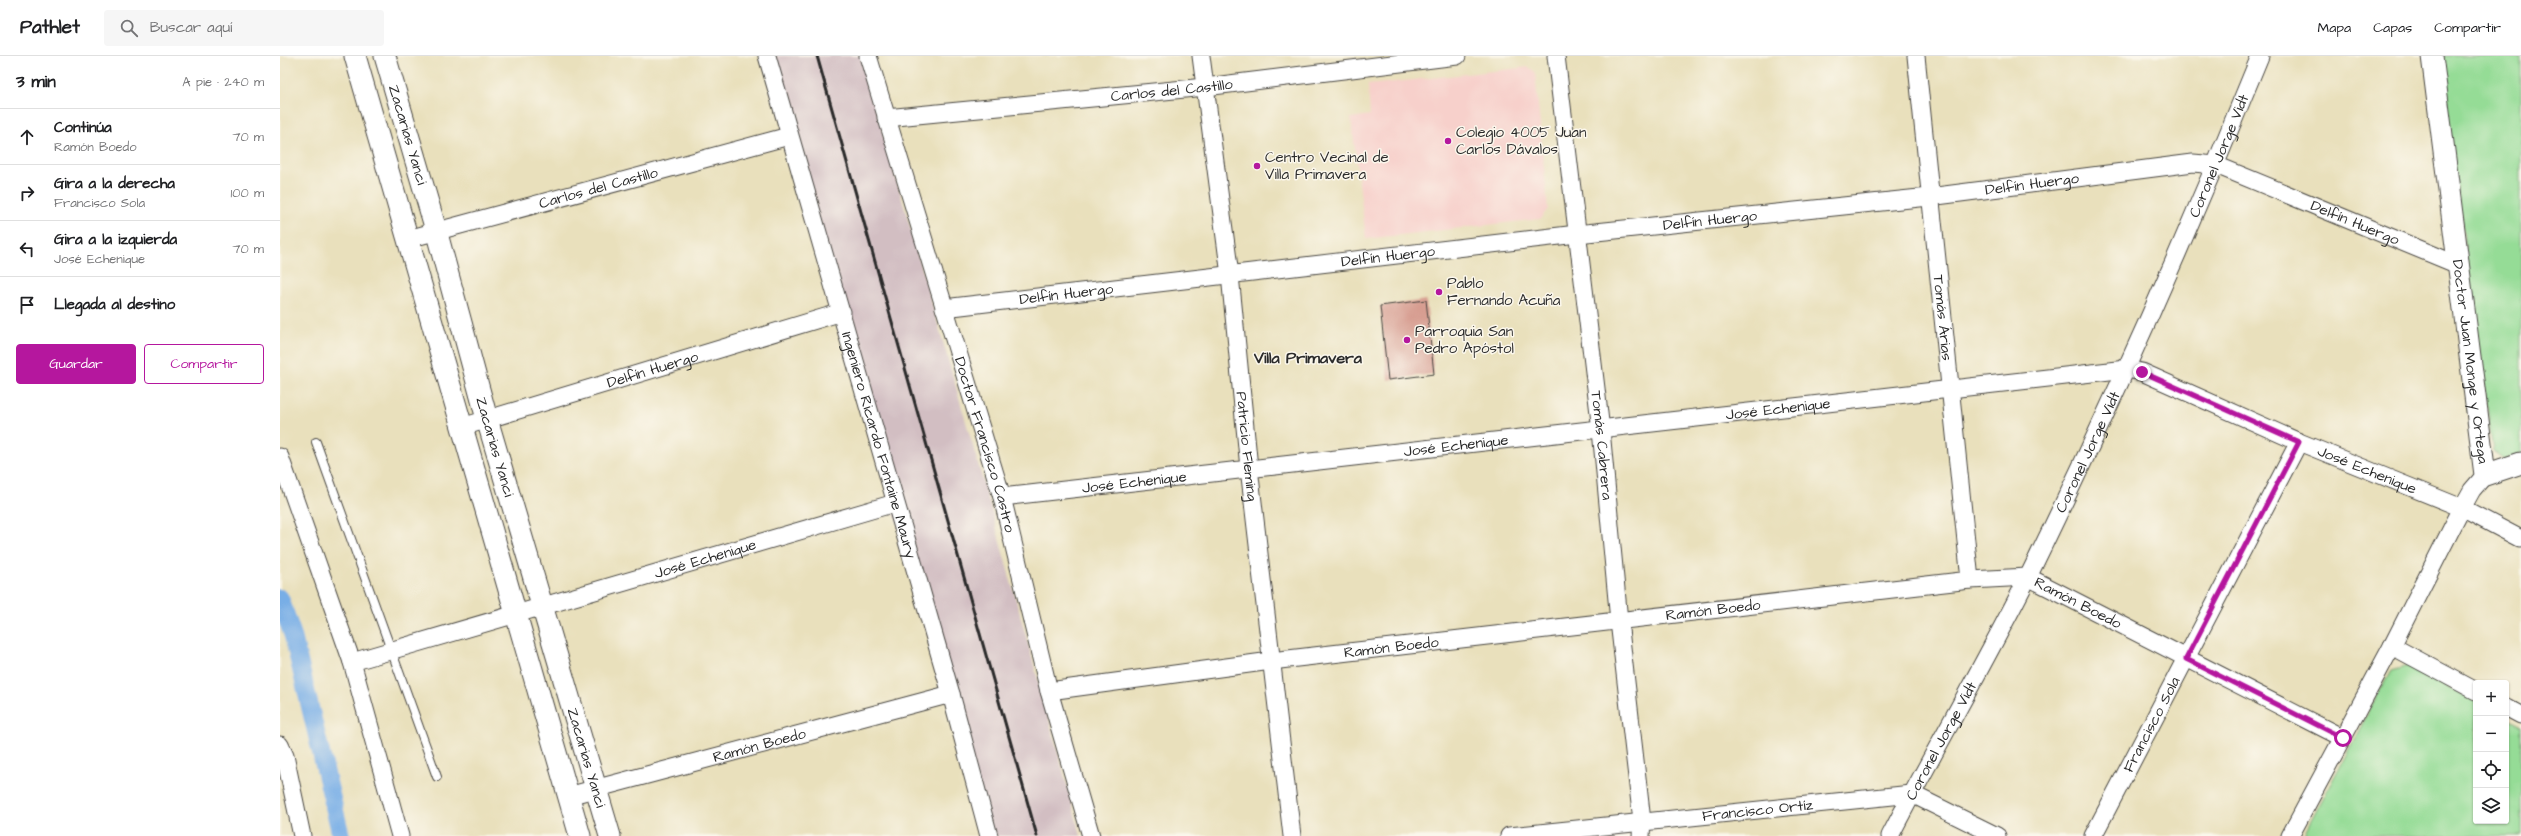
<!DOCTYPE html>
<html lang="es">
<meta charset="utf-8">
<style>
body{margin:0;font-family:"Architects Daughter",sans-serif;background:#f6f6f6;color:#202124}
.controls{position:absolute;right:12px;bottom:12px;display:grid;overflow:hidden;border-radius:4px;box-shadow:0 1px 3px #0004}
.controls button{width:36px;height:36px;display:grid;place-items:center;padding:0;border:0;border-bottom:1px solid #e0e0e0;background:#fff;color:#202124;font:20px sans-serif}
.stop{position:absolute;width:12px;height:12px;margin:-9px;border:3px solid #b5179e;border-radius:50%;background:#fff}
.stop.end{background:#b5179e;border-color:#fff;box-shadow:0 1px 4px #0008}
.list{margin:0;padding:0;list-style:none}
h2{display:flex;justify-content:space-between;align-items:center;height:52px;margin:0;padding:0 16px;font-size:17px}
h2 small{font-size:13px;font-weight:400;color:#757577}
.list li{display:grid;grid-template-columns:26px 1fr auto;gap:12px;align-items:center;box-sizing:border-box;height:56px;padding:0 16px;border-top:1px solid #e0e0e0}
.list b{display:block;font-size:15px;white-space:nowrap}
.list p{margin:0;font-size:13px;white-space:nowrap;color:#757577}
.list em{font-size:13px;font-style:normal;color:#757577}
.actions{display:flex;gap:8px;padding:12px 16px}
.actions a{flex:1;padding:9px 0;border:1px solid #b5179e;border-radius:4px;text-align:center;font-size:14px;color:#b5179e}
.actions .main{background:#b5179e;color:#fff}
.icon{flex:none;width:22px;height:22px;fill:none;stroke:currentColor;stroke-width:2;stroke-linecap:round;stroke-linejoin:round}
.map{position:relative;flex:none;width:2241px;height:780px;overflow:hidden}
header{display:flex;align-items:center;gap:24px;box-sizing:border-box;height:56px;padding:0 20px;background:#fff;border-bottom:1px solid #e0e0e0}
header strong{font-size:19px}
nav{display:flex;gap:22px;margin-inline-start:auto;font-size:14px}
.search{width:280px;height:36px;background:#f6f6f6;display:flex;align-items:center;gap:10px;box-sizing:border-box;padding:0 14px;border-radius:4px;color:#757577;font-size:15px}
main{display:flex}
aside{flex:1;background:#fff}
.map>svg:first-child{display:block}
.built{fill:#f7d0cb}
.industrial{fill:#d2bec2}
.green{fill:#95dc96;stroke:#608460}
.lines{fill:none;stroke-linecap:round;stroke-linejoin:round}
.canal{stroke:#78aee6;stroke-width:18}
.building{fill:#d5998c}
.service-casing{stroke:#484641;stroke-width:10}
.minor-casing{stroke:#484641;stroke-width:19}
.tertiary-casing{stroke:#484641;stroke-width:23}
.service{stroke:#fff;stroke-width:8}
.minor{stroke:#fff;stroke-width:17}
.tertiary{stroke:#fff;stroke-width:21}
.rail{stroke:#2b2b2b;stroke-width:3}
.route{stroke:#b5179e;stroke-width:5}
.poi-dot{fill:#b5179e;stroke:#fbf7ec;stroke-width:1.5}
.labels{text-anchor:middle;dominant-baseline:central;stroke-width:3;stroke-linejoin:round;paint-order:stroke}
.street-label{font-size:15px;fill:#2b2b2b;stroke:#fbf7ec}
.poi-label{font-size:15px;fill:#2b2b2b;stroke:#fbf7ec;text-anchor:start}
.neighbourhood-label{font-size:16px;font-weight:bold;fill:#2b2b2b;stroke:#fbf7ec}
</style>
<header>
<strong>Pathlet</strong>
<div class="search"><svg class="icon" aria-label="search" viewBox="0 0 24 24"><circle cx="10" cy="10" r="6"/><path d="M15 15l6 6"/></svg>Buscar aquí</div>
<nav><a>Mapa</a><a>Capas</a><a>Compartir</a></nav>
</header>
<main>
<aside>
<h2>3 min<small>A pie · 240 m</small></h2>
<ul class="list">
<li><svg class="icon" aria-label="ahead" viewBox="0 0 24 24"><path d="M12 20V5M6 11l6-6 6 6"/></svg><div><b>Continúa</b><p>Ramón Boedo</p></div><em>70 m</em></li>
<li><svg class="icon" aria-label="right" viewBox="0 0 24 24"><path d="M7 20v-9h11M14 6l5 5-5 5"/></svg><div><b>Gira a la derecha</b><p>Francisco Sola</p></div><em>100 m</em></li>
<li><svg class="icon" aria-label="left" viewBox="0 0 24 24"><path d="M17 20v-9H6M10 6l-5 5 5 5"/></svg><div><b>Gira a la izquierda</b><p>José Echenique</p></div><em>70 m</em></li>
<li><svg class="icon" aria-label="arrive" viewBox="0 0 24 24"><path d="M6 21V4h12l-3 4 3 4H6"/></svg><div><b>Llegada al destino</b></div></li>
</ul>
<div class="actions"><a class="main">Guardar</a><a>Compartir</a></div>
</aside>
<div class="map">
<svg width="2241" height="780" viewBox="0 0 2241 780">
<rect width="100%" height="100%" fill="#fbf7ec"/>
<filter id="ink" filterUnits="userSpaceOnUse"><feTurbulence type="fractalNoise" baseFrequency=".025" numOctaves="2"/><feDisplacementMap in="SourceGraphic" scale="8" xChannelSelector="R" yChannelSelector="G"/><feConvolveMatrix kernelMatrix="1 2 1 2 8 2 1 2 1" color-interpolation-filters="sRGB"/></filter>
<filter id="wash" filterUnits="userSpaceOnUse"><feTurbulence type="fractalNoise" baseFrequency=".012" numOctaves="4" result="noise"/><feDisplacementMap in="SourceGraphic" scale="16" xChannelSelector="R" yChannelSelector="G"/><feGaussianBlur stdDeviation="0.9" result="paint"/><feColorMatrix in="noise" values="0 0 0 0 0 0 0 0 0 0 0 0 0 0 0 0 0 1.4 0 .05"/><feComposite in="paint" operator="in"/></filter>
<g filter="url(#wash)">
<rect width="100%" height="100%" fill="#e9e0bc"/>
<path class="built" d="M1249,11L1255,16L1268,153L1260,163L1086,183L1071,62L1090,59L1088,29Z"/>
<path class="industrial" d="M486,0H581L713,460L801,780H705Z"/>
<path class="green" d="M2159,0H2241V397L2224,403L2213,395Z
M2128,609L2196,646V765H2226V662L2241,670V780H2023L2111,614Z"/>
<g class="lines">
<path class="canal" d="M0,542L13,580L61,780"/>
</g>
<g id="blocks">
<path class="building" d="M1146,244L1154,318L1108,324L1100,250Z"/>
</g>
</g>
<g filter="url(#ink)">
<use href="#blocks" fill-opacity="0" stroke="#484641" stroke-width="1"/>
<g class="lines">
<defs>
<path id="service" d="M36,386L157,721"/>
<g id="minor">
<path id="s1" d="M487,0L671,638L709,780"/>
<path id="s2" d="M588,0L722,441L769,635L811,780"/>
<path id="s3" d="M921,0L950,219L969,412L1012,780"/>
<path id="s4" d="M1276,0L1321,374L1339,565L1362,765L1361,780"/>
<path id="s5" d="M1636,0L1690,524"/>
<path id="s6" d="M606,62L925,31L1177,0"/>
<path id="s7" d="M128,183L509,80"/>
<path id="s8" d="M664,252L1297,178L1649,141L1913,107L1936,109L2178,209"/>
<path id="s9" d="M182,371L562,256"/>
<path d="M0,401L72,606L120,780"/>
<path id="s10" d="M722,441L1847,313L1862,316L2019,386L2182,452L2241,483"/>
<path d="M2112,590L2196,635"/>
<path id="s11" d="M72,606L615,447"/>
<path id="s12" d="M769,635L991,605L1690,524L1748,521L2063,682"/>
<path d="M2226,651L2241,659"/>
<path d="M0,689L5,700L22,780"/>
<path id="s13" d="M288,740L671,638"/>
<path id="s14" d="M1229,780L1632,738L1717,780"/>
<path id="s15" d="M1610,780C1655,693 1705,607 1749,519C1832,349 1909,176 1980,0"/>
<path id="s16" d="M1813,780L2019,386"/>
<path d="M2010,780L2112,590L2182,452L2192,434L2205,419"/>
</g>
<g id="tertiary">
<path d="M75,0L300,780"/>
<path id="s17" d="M105,0L156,174L207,363L330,780"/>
<path id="s18" d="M2152,0L2205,419L2241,407"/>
</g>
</defs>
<use href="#service" class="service-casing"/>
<use href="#minor" class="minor-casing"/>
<use href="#tertiary" class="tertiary-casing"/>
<use href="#service" class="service"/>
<use href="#minor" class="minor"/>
<use href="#tertiary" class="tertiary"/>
<path class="rail" d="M537,0L757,780"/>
</g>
</g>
<g class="lines" filter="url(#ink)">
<path class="route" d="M1862,316L2019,386L1906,603L2063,682"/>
</g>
<g class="poi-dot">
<circle cx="1168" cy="85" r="4"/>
<circle cx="977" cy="110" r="4"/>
<circle cx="1159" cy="236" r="4"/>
<circle cx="1127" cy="284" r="4"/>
</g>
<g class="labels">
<g class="street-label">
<text stroke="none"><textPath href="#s6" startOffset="287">Carlos del Castillo</textPath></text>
<text stroke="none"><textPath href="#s17" startOffset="82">Zacarias Yanci</textPath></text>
<text stroke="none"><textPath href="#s15" startOffset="756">Coronel Jorge Vidt</textPath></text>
<text stroke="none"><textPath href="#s8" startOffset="1095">Delfín Huergo</textPath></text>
<text stroke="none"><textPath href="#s7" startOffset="197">Carlos del Castillo</textPath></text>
<text stroke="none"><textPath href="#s8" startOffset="771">Delfín Huergo</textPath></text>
<text stroke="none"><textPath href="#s8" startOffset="1431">Delfín Huergo</textPath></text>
<text stroke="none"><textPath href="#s8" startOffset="447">Delfín Huergo</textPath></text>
<text stroke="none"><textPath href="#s8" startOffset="123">Delfín Huergo</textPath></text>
<text stroke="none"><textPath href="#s5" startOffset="263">Tomás Árias</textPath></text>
<text stroke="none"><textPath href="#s18" startOffset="308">Doctor Juan Monge y Ortega</textPath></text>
<text stroke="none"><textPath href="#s9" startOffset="199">Delfín Huergo</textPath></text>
<text stroke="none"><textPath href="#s10" startOffset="781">José Echenique</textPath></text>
<text stroke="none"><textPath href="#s1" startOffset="405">Ingeniero Ricardo Fontaine Maury</textPath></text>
<text stroke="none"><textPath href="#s2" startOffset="406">Doctor Francisco Castro</textPath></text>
<text stroke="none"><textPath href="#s17" startOffset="406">Zacarias Yanci</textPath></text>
<text stroke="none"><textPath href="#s3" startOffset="393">Patricio Fleming</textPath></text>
<text stroke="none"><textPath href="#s10" startOffset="457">José Echenique</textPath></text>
<text stroke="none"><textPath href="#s4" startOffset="392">Tomás Cabrera</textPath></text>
<text stroke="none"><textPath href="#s15" startOffset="432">Coronel Jorge Vidt</textPath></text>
<text stroke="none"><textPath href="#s10" startOffset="1393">José Echenique</textPath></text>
<text stroke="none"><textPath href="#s10" startOffset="133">José Echenique</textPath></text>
<text stroke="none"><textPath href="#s11" startOffset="368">José Echenique</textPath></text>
<text stroke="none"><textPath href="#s12" startOffset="1042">Ramón Boedo</textPath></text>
<text stroke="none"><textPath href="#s12" startOffset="669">Ramón Boedo</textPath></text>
<text stroke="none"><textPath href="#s12" startOffset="345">Ramón Boedo</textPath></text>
<text stroke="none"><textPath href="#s16" startOffset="126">Francisco Sola</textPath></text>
<text stroke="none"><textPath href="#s15" startOffset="108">Coronel Jorge Vidt</textPath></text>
<text stroke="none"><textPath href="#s13" startOffset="198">Ramón Boedo</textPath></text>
<text stroke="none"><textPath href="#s17" startOffset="730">Zacarias Yanci</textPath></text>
<text stroke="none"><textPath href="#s14" startOffset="250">Francisco Ortíz</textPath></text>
</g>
<g class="poi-label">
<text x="1176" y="76">Colegio 4005 Juan<tspan x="1176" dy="17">Carlos Dávalos</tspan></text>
<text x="985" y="101">Centro Vecinal de<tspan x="985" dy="17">Villa Primavera</tspan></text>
<text x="1167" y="227">Pablo<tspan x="1167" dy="17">Fernando Acuña</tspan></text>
<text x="1135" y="275">Parroquia San<tspan x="1135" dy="17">Pedro Apóstol</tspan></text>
</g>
<g class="neighbourhood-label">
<text x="1028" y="302">Villa Primavera</text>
</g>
</g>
</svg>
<div class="controls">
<button>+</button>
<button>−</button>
<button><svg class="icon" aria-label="locate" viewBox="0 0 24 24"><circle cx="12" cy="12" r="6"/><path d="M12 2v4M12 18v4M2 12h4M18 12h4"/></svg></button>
<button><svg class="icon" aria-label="layers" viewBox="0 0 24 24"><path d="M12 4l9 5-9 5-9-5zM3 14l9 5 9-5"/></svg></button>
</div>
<div class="stop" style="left:2063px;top:682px"></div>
<div class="stop end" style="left:1862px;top:316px"></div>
</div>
</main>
